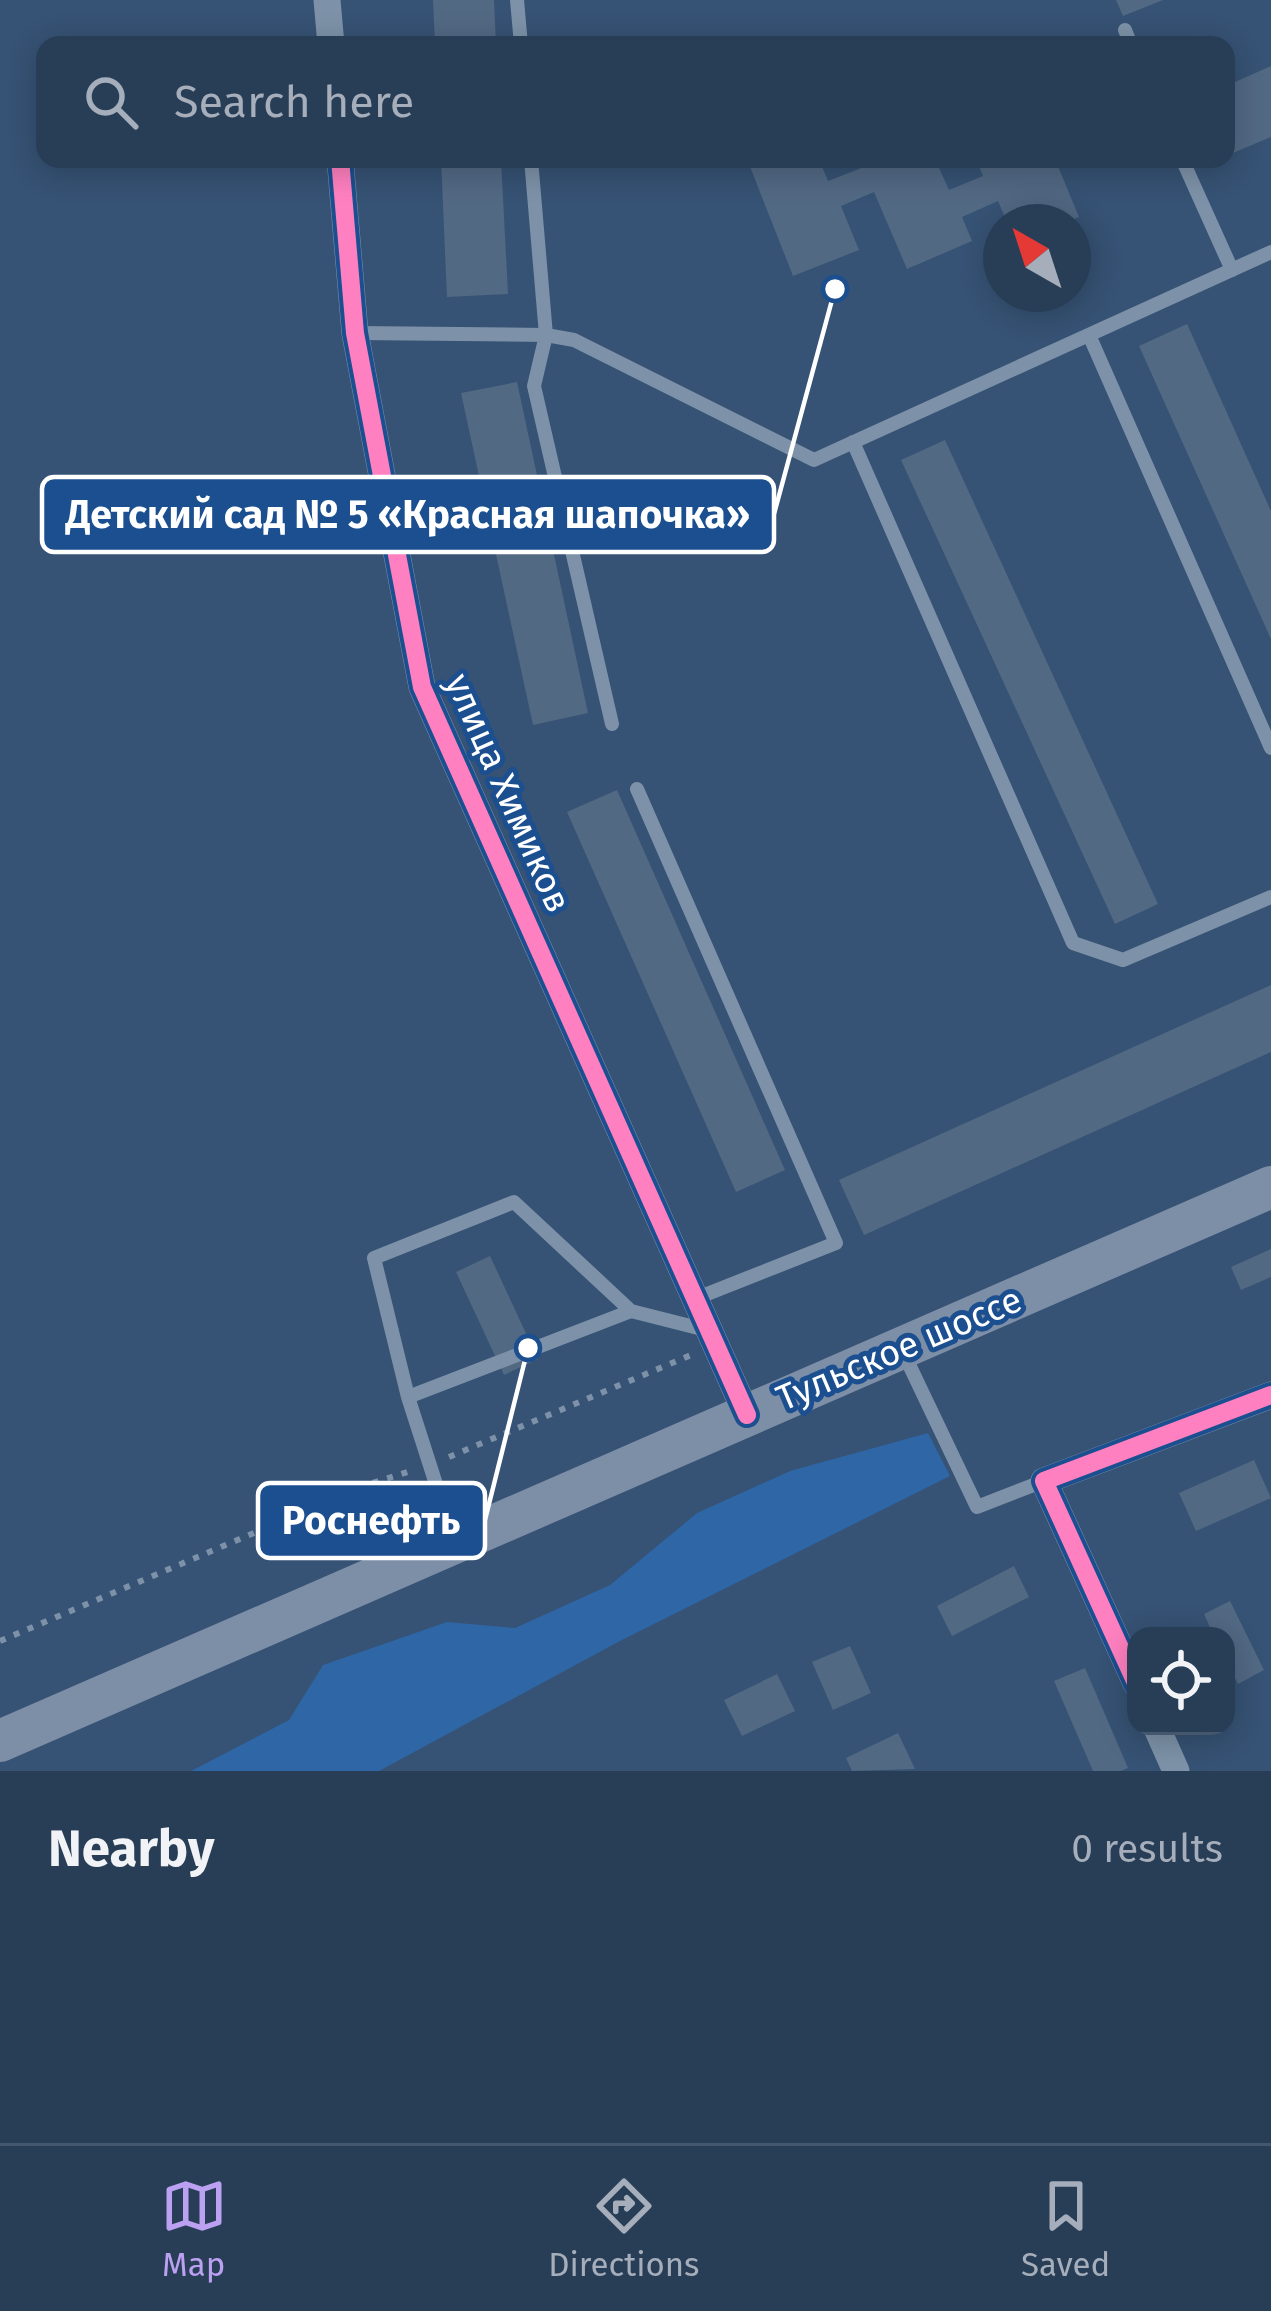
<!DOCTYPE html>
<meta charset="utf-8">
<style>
body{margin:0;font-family:"Fira Sans",sans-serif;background:#30455d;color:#f1f3f6}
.controls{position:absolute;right:36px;bottom:36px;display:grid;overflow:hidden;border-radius:24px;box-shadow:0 6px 30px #0003}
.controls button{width:108px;height:108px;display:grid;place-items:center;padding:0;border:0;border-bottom:3px solid #44576d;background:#283e57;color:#f1f3f6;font:60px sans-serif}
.compass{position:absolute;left:983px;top:204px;width:108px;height:108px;border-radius:50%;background:#283e57;box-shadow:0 6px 30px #0003;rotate:321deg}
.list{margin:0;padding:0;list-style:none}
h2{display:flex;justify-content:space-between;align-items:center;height:156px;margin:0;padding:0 48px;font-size:51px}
h2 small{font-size:39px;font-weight:400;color:#a5aeba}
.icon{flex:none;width:66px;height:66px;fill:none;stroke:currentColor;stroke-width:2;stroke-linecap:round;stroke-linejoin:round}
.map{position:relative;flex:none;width:1271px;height:1771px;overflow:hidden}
.search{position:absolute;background:#283e57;box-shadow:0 6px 30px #0003;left:36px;right:36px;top:36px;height:132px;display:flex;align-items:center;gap:30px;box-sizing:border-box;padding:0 42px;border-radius:24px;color:#a5aeba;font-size:45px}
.sheet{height:372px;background:#283e57}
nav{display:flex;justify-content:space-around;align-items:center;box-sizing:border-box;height:168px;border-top:3px solid #44576d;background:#283e57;font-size:33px;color:#a5aeba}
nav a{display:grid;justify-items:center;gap:6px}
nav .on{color:#bca0f2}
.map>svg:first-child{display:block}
.green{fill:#2f66a5}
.building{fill:#526984}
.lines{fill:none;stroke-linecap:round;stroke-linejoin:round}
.path{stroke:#7d92a8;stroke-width:6;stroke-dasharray:6 9;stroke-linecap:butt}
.lane{stroke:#7d92a8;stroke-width:14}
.street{stroke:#7d92a8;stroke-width:27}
.primary{stroke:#7d8ea7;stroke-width:42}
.cycleway-casing{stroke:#1b4f8f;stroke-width:26}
.cycleway{stroke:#ff80c0;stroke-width:18}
.labels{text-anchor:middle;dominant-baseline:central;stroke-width:10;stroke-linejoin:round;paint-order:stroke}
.street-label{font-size:36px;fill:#fff;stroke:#1b4f8f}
.leader{fill:none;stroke:#fff;stroke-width:4.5}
.callout-dot{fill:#fff;stroke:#1b4f8f;stroke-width:4.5}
.callout{fill:#1b4f8f;stroke:#fff;stroke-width:4.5}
.callout-label{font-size:39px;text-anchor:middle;font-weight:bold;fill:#fff}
</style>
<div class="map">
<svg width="1271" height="1771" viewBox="0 0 1271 1771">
<rect width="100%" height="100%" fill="#365274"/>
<path class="green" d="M928,1433L950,1476L620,1641L379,1771H191L289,1720L323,1665L447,1622L515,1628L610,1585L697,1513L790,1471Z"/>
<path class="building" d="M433,0H494L496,45H435Z
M1116,0H1163L1123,16Z
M1271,66V137L1228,155L1226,86Z
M441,159H501L508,294L447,297Z
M747,159H819L828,181L864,167L860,159H935L949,190L983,176L976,159H1055L1079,217L1067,222H1007L998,201L962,217L972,241L907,269L874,192L841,206L859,250L793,276Z
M1187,324L1271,511V639L1139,346Z
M517,382L588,713L533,725L461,393Z
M945,440L1158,904L1115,924L901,460Z
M617,790L785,1170L736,1192L567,812Z
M1271,985V1052L864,1235L839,1180Z
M1271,1249V1277L1241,1290L1231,1267Z
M490,1256L538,1359L504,1375L456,1272Z
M1254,1460L1271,1498L1196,1531L1179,1493Z
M1014,1566L1029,1597L952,1636L937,1606Z
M1230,1601L1264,1670L1238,1684L1226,1660V1636H1214L1204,1614Z
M850,1646L871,1693L833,1710L812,1662Z
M1085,1668L1128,1768L1121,1771H1093L1054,1681Z
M777,1674L795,1711L742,1736L724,1700Z
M898,1733L915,1769L852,1771L846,1758Z"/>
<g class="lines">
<path class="path" d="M449,1457L691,1355
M0,1641L369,1484L414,1470"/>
<path class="lane" d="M517,0L521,45
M1125,30L1131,45
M531,159L546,335L534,386L612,724
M1182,159L1232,270
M355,333L546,335L574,340L814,460L1271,252
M1089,335L1271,748
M853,442L1073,943L1123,960L1271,897
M637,789L836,1243L697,1298
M904,1354L977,1507L1044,1481
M408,1397L374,1258L514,1202L631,1311
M453,1537L408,1397L631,1311L706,1330"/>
<path class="street" d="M327,0L331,45
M340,159L355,333L422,687L747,1415
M1136,1683L1044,1481L1271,1395
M1156,1726L1176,1771"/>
<path class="primary" d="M0,1741L1271,1187"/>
<defs>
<path id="cycleway" d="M340,159L355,333L422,687L747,1415
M1136,1683L1044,1481L1271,1395"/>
</defs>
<use href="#cycleway" class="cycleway-casing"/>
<use href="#cycleway" class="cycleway"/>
</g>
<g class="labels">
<g class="street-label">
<text transform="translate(508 793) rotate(66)">улица Химиков</text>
<text transform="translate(899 1349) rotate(-23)">Тульское шоссе</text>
</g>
</g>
<path class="leader" d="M835 289L774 514M528 1348L485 1520"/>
<g class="callout-dot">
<circle cx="835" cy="289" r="12"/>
<circle cx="528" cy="1348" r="12"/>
</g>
<g class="callout">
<rect x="42" y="477" width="732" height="75" rx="12"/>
<rect x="258" y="1483" width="227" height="75" rx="12"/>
</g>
<g class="callout-label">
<text x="408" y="528">Детский сад № 5 «Красная шапочка»</text>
<text x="371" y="1534">Роснефть</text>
</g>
</svg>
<div class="controls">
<button><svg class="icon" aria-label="locate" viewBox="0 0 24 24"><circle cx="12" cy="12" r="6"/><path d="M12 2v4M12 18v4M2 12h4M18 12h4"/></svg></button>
</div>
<svg class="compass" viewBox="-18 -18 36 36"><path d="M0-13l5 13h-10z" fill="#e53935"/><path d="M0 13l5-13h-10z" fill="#a5aeba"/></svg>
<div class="search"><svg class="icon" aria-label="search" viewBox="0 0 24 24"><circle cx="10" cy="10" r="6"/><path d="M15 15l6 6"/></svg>Search here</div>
</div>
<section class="sheet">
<h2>Nearby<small>0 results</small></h2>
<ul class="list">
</ul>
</section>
<nav>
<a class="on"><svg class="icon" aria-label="map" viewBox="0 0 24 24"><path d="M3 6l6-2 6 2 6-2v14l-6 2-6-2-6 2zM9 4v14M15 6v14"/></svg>Map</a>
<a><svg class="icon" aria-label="directions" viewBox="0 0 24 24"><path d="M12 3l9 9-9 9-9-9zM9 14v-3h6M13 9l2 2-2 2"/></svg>Directions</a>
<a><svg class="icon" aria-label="saved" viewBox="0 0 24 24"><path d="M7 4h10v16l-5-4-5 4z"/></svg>Saved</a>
</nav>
